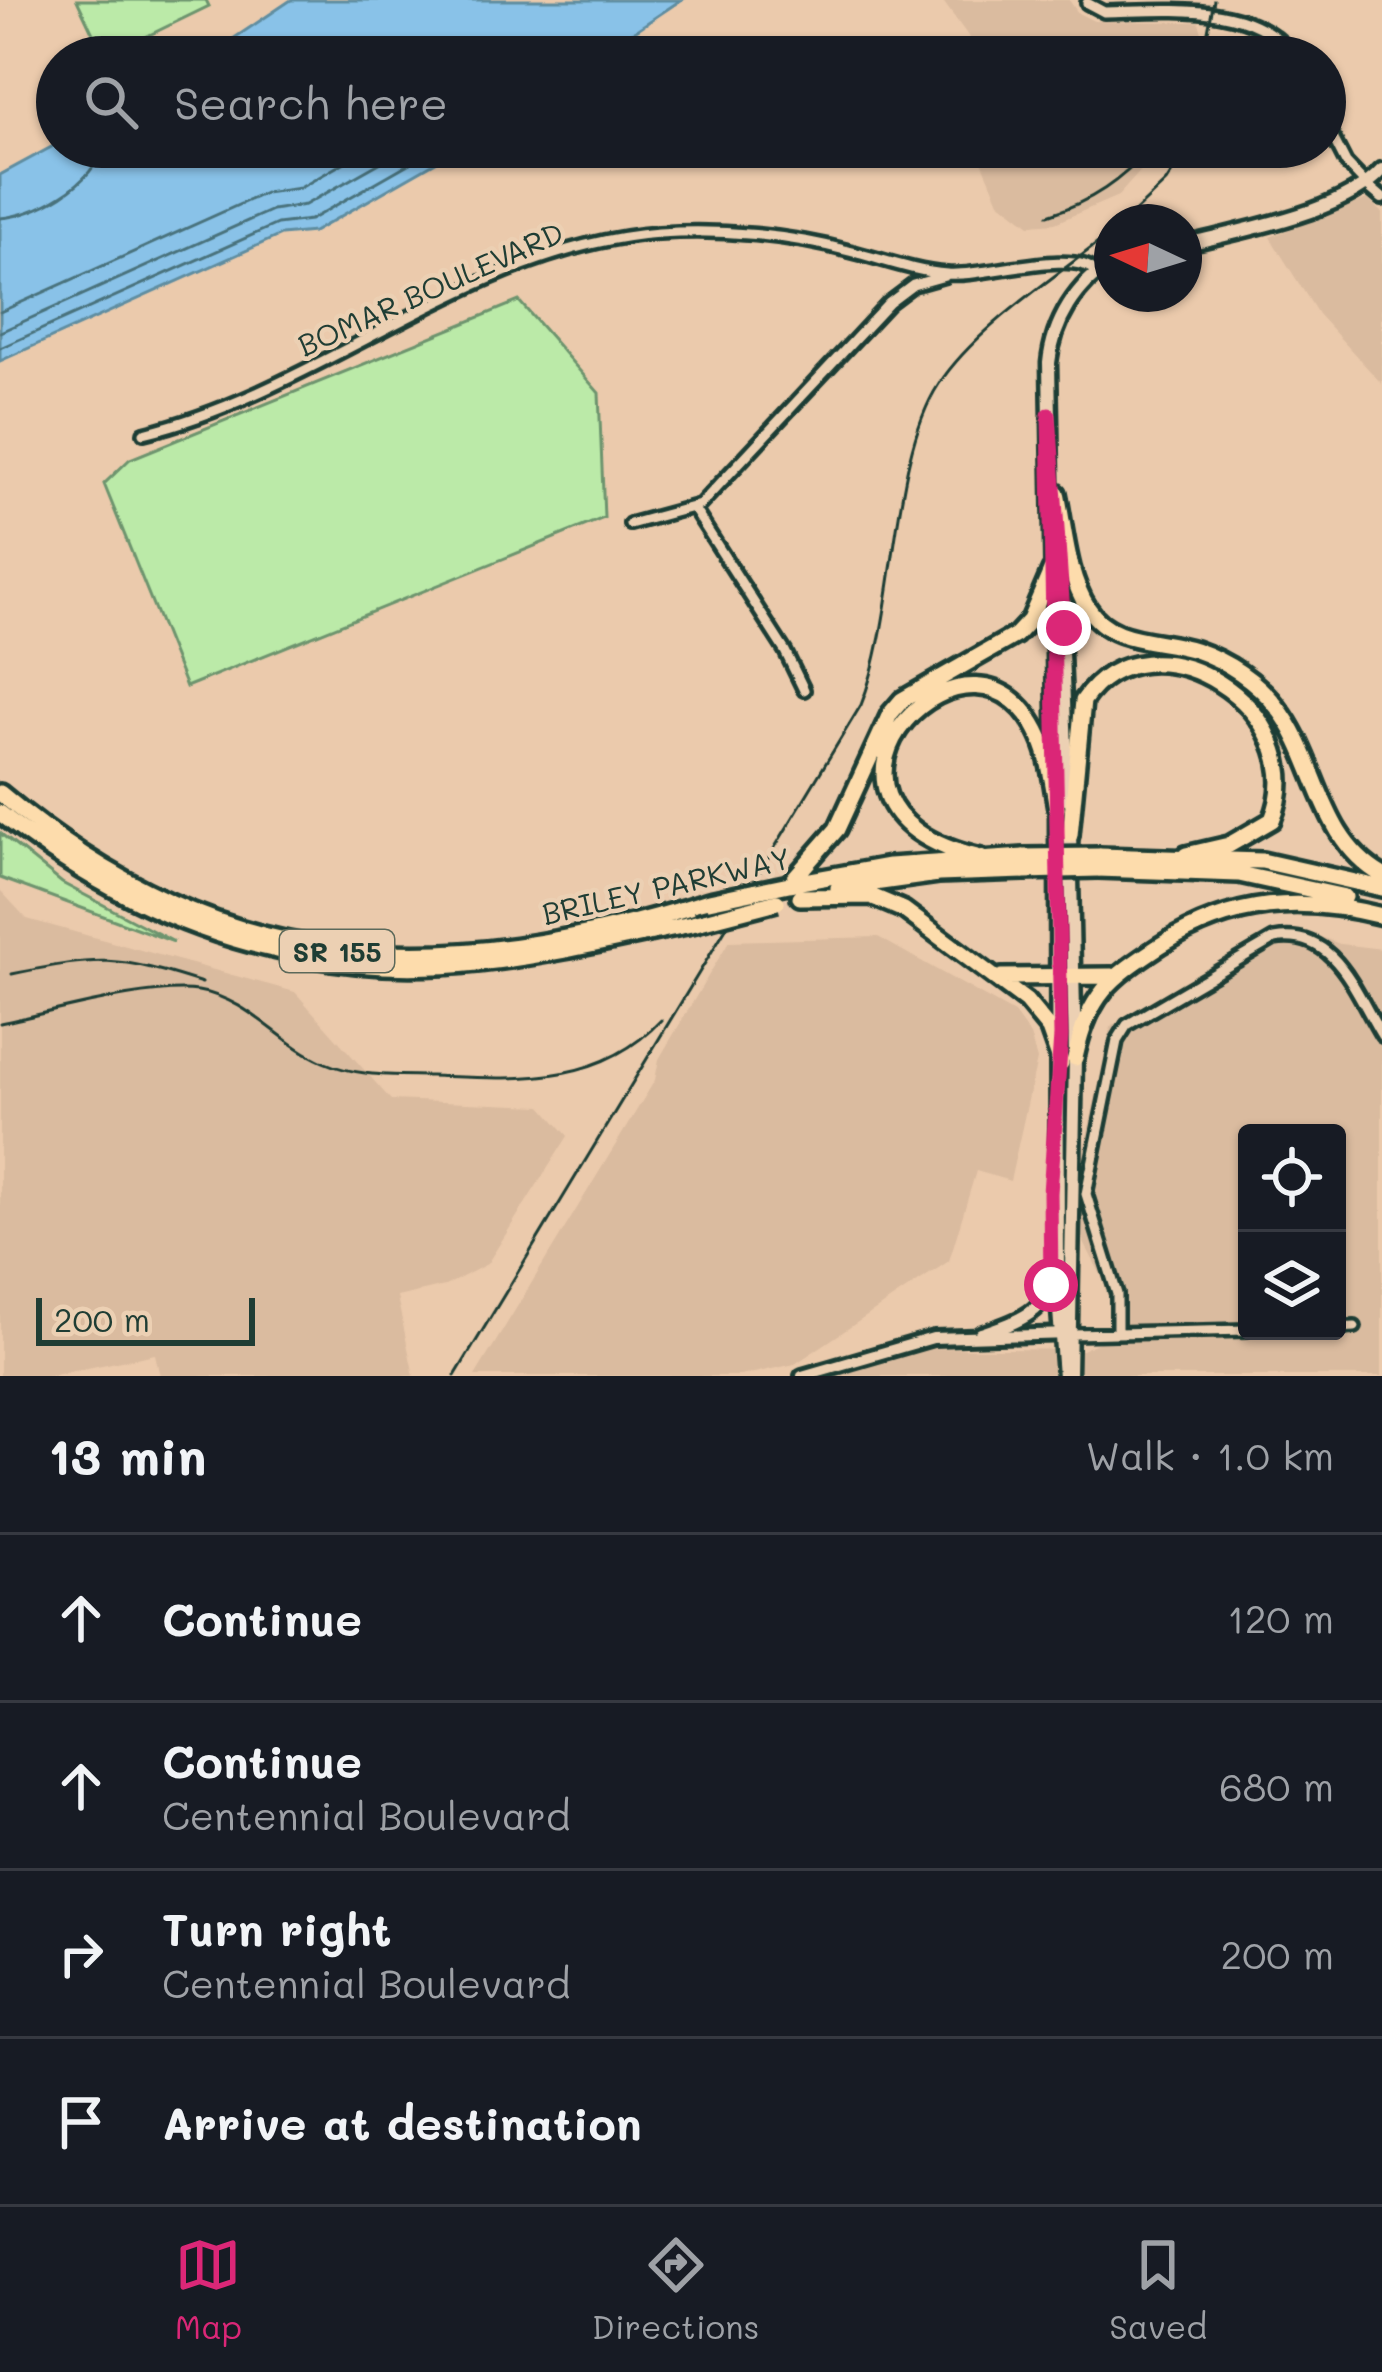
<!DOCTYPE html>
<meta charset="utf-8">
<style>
body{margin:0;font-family:Mali,sans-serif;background:#20242c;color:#f1f3f6}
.controls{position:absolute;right:36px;bottom:36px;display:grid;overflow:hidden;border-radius:12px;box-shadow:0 3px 9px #0004}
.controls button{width:108px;height:108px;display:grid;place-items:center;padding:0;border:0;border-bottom:3px solid #363941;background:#171b24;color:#f1f3f6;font:60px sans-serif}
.compass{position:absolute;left:1094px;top:204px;width:108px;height:108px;border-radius:50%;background:#171b24;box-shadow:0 3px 9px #0004;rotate:274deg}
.scale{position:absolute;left:36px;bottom:30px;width:219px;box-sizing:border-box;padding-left:12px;border:6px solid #1f3d34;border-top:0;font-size:33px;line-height:42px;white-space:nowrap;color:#1f3d34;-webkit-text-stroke:9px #ecd0b3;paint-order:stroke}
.stop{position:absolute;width:36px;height:36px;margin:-27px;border:9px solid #db2777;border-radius:50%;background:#fff}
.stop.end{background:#db2777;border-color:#fff;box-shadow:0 3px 12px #0008}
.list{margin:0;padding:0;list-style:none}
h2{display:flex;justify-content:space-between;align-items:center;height:156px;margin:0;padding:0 48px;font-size:51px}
h2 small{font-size:39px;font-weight:400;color:#9ea1a6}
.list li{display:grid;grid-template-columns:78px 1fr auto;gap:36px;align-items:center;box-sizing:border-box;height:168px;padding:0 48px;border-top:3px solid #363941}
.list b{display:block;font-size:45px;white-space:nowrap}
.list p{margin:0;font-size:39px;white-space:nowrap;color:#9ea1a6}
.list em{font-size:39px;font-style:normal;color:#9ea1a6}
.icon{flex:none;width:66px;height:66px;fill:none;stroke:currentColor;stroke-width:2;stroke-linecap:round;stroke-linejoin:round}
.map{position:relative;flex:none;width:1382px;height:1376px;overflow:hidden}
.search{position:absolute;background:#171b24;box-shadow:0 3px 9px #0004;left:36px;right:36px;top:36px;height:132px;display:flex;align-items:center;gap:30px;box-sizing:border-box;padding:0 42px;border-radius:66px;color:#9ea1a6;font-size:45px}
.sheet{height:828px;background:#171b24}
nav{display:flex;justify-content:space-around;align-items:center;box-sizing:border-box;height:168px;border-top:3px solid #363941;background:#171b24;font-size:33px;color:#9ea1a6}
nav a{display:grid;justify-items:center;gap:6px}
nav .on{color:#db2777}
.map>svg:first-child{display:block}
.built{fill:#dabb9f;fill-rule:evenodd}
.green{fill:#bbeaa8;stroke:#6d946e;stroke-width:3}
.water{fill:#89c2e8;stroke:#5f8da0;stroke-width:3}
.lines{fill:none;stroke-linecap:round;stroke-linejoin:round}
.shore{stroke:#49727c;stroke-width:3}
.minor-casing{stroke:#1f3d34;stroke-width:18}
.tertiary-casing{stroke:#1f3d34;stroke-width:20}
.secondary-casing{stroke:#1f3d34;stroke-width:21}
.motorway-casing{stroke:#1f3d34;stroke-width:24}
.minor{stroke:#ecd0b3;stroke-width:9}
.tertiary{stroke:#ecd0b3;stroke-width:10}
.secondary{stroke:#ecd0b3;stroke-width:12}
.motorway{stroke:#fddcac;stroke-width:15}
.rail{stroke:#1f3d34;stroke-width:3}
.motorway-bridge-casing{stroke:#1f3d34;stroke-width:24;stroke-linecap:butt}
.motorway-bridge{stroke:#fddcac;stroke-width:15}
.route{stroke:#db2777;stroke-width:15}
.labels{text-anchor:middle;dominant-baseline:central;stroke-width:9;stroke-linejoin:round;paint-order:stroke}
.shield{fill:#ecd0b3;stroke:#5c695a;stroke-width:3}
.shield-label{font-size:27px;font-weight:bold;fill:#1f3d34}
.street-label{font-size:30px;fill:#1f3d34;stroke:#ecd0b3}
</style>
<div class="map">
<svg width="1382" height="1376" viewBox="0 0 1382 1376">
<rect width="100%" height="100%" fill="#ebcaac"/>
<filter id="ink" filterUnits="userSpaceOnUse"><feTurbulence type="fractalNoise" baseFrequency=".00833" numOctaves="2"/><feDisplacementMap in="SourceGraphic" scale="24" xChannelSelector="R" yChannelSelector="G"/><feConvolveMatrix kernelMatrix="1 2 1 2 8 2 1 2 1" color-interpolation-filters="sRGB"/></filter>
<g filter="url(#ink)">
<path class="built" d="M942,0H1069L1078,13L1094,21L1199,22L1208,55L975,57L968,36Z
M976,147H1162L1118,196L1055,223L1030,225L999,201Z
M1367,199L1382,212V384L1318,314L1270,237Z
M0,890L27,919L295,992L391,1100L542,1106L568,1136L487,1264L445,1286L397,1297L414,1376H160L155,1354L49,1376H0Z
M1299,929L1340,944L1382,949V1376H834L931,1348L1082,1350L1110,1337L1108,1288L1080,1235L1079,1173L1111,1027L1281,930ZM1247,1133H1337V1331H1247Z
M878,937L1014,1013L1030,1035L1037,1060L1010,1181L976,1171L949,1261L795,1364L740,1376H475L655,1080L659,1059L729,941Z"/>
<path class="green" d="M77,0H206L209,6L104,57Z
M519,301L599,393L604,518L186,687L104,484L130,459Z
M0,833L62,883L174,942L0,878Z"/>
<path class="water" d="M291,0H681L596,57H206Z
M57,144V147H462L313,232L281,235L0,361V175Z"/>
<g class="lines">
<path class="shore" d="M0,218C36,216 94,184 102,147
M0,312L265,193L300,188L371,147
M0,332L272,210L305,205L408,147
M0,348L277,224L310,220L438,147"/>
<defs>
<path id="minor" d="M1087,3L1104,12C1168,11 1255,0 1294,57
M1325,122L1346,163L1368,186
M144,433C322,390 473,247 659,233C721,229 790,235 849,251C882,259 912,271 947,274C982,278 1074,247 1096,272
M694,509L785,651L804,690
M630,524L700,505L889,303L913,285L945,276
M1337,1328L1355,1327
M1117,1333V1294L1086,1194L1117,1041L1127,1025L1274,939C1335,928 1355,992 1382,1036
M1072,1334L1247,1330"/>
<path id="tertiary" d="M1368,186L1382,198
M802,1376L933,1338L1069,1334"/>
<path id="secondary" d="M1184,245C1240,230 1344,213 1382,170
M1057,532L1068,799
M1056,769L1049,363C1053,323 1076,284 1112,263
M1057,802L1058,1297L1064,1376
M981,1334C1011,1324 1051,1313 1051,1274
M1069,1375L1075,1058L1070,832"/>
<path id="motorway" d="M1057,493C1065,531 1067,575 1088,608C1111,645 1159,638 1195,650C1227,661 1257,681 1277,707C1319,760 1318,838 1382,875
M0,793C222,980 441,986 709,901
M0,813C84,880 180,930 286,952
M1070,835L1083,701C1148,604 1318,710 1272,820L1229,845L1186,855
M1099,856L1262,861L1382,888
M981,858C758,806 981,583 1043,744C1051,764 1053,787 1057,808
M1098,869L1239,874L1345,897
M789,884L837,829L890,714L902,700L1016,635L1030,620L1051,571
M789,884L889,866L1024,857
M838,888L938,874L1024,871
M800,897L871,896L904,910L1026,1001L1049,1029L1061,1063
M309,957C441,984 568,949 696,923
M1002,977L1112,976
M1075,1058C1089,994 1109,979 1161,945C1233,900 1301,895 1382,916"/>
</defs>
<use href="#minor" class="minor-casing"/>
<use href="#tertiary" class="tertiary-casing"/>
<use href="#secondary" class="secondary-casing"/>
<use href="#motorway" class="motorway-casing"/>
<use href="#minor" class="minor"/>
<use href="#tertiary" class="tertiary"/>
<use href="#secondary" class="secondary"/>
<use href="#motorway" class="motorway"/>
<path class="rail" d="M1203,57L1214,0
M1048,215C1093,201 1120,181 1152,147
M1124,222L1166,182L1188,147
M12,974C101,956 115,955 202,983
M0,1023C51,1013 149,984 198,991C249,999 278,1042 323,1062C357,1077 395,1075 431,1076C514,1079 599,1087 661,1020
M455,1376L861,705C898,613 890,458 939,384C976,327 1059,275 1112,232"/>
<defs>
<path id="motorway-bridge" d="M1024,857L1099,856
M1024,871L1098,869
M709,901L789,884
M696,923L777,902"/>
</defs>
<use href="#motorway-bridge" class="motorway-bridge-casing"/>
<use href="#motorway-bridge" class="motorway-bridge"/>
</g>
</g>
<g class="lines" filter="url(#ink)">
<path class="route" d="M1051,1285L1050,1193L1061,1036L1049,415L1064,628"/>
</g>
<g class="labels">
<rect class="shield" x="280" y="930" width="114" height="42" rx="9"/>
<g class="shield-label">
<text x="337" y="951">SR 155</text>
</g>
<g class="street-label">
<text transform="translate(430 288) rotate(-24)">BOMAR BOULEVARD</text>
<text transform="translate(666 885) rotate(-13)">BRILEY PARKWAY</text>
</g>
</g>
</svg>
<div class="controls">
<button><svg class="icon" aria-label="locate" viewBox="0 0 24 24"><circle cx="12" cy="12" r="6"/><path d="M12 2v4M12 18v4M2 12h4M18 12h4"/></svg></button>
<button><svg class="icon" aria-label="layers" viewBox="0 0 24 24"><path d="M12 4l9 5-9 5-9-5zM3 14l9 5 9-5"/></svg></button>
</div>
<svg class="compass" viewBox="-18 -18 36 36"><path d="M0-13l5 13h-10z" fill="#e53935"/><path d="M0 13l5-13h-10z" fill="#9ea1a6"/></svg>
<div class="scale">200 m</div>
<div class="stop" style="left:1051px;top:1285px"></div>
<div class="stop end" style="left:1064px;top:628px"></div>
<div class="search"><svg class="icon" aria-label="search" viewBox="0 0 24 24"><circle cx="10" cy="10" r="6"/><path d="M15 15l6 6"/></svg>Search here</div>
</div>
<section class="sheet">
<h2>13 min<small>Walk · 1.0 km</small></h2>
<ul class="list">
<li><svg class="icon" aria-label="ahead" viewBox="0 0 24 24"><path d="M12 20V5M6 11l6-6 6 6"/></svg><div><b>Continue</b></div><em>120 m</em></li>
<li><svg class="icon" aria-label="ahead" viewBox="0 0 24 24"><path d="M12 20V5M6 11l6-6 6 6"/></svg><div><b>Continue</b><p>Centennial Boulevard</p></div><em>680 m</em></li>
<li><svg class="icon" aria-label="right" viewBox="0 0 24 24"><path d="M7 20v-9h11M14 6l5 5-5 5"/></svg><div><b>Turn right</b><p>Centennial Boulevard</p></div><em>200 m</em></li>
<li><svg class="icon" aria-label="arrive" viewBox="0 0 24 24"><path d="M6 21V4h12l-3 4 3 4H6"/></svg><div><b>Arrive at destination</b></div></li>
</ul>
</section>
<nav>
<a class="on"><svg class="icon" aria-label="map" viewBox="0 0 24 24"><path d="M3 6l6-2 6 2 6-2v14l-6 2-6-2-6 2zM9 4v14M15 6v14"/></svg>Map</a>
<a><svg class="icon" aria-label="directions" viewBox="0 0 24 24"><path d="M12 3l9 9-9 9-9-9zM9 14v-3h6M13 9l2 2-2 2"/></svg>Directions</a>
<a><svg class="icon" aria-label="saved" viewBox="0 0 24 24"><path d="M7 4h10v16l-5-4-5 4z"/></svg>Saved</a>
</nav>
